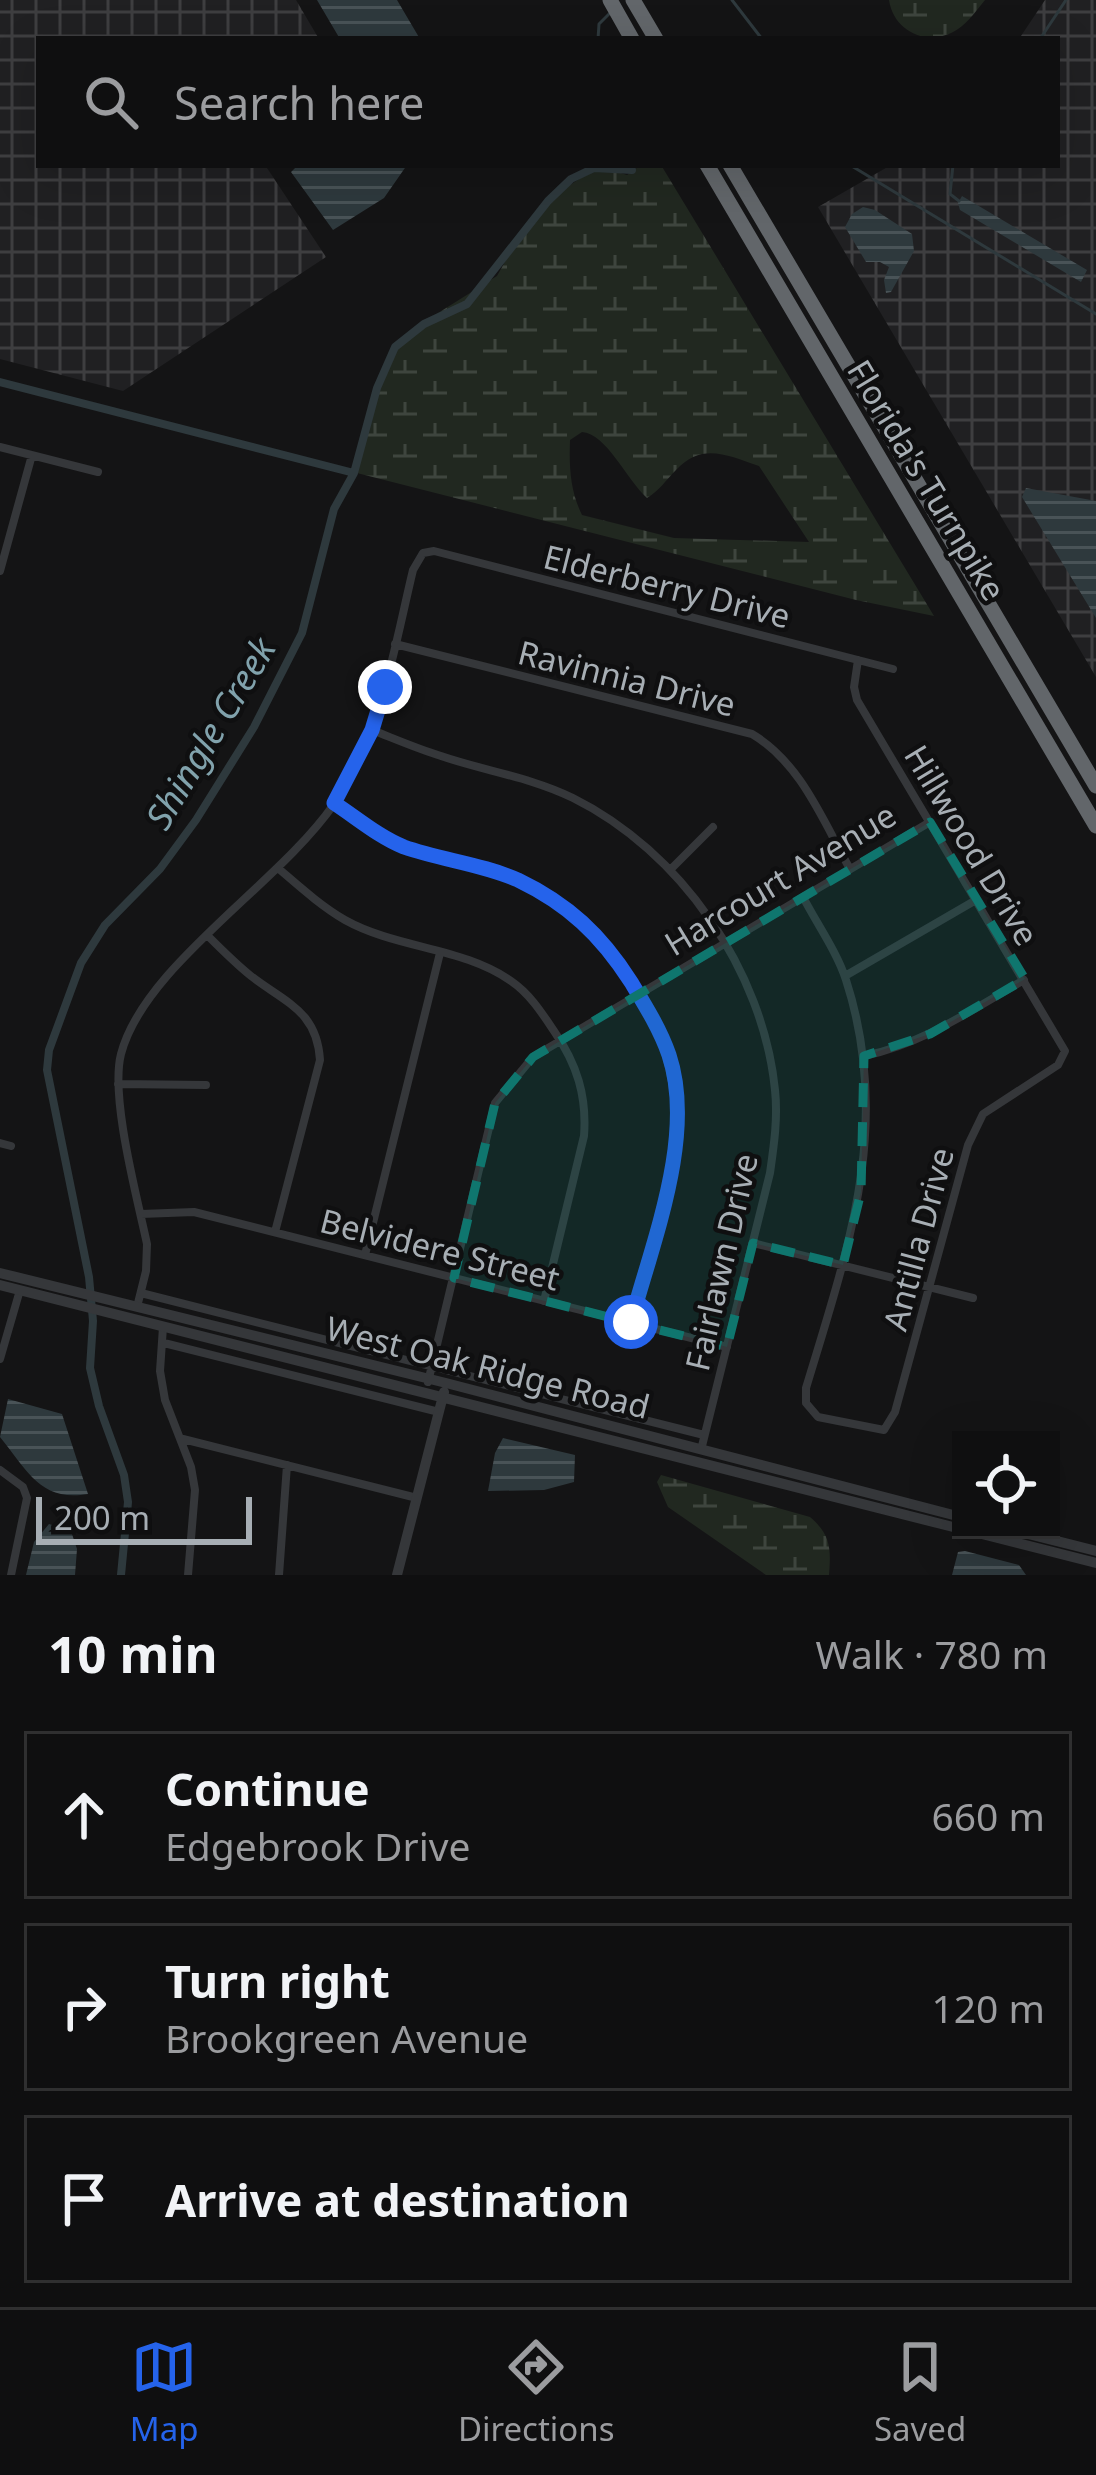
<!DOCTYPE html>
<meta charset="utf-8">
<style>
body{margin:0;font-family:"Noto Sans",sans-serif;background:#1d1d1e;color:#f1f3f6}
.controls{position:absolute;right:36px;bottom:36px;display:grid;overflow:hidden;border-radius:0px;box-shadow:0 12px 48px #0002}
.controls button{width:108px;height:108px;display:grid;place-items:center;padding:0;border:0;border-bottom:3px solid #2f2f30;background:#0f0f10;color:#f1f3f6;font:60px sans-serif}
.scale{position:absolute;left:36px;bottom:30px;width:216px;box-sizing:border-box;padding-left:12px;border:6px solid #a7aeb4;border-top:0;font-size:33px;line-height:42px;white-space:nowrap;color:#a7aeb4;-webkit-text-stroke:9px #0f0f10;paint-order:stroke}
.stop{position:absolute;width:36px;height:36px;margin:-27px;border:9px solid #2563eb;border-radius:50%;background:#fff}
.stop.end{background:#2563eb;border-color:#fff;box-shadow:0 3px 12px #0008}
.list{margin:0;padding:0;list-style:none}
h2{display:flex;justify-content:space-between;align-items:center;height:156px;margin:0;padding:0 48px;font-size:51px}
h2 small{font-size:39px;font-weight:400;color:#9b9c9f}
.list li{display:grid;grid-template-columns:78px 1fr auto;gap:36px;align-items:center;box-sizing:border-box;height:168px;margin:0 24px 24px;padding:0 24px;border:3px solid #2f2f30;border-radius:0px}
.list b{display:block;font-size:45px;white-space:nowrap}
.list p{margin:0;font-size:39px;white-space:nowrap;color:#9b9c9f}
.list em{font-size:39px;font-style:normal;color:#9b9c9f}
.icon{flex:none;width:66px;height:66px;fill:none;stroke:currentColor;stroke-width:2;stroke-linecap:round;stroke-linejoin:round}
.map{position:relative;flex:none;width:1096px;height:1575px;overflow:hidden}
.search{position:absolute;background:#0f0f10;box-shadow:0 12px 48px #0002;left:36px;right:36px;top:36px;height:132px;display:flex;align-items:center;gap:30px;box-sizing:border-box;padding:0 42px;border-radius:0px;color:#9b9c9f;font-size:45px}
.sheet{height:732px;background:#0f0f10}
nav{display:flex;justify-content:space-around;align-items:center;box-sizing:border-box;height:168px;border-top:3px solid #2f2f30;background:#0f0f10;font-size:33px;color:#9b9c9f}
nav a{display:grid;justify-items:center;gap:6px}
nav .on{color:#2563eb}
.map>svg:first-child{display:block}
.industrial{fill:url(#industrial-grid)}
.wetland{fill:url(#wetland-marsh);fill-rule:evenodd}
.water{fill:url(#water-rules)}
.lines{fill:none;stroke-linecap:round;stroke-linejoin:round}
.stream{stroke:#2e393d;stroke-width:3}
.canal{stroke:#2e393d;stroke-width:8}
.minor{stroke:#35373a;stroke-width:8}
.tertiary{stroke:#35373a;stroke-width:10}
.motorway{stroke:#62666a;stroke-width:15}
.route{stroke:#2563eb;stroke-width:15}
.marked{fill:#0f766e;fill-opacity:0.2;stroke:#0f766e;stroke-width:9;stroke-dasharray:24 15;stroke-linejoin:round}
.labels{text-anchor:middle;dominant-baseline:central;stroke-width:9;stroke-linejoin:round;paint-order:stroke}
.street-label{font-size:33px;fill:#a7aeb4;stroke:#0f0f10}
.water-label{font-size:36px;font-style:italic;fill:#81a2ac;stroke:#0f0f10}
</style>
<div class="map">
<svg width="1096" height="1575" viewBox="0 0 1096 1575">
<defs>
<pattern id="industrial-grid" width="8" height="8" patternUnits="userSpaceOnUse" patternTransform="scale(3)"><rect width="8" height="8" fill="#202022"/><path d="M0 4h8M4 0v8" fill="none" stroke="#3e3e40"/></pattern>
<pattern id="wetland-marsh" width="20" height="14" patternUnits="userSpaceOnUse" patternTransform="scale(3)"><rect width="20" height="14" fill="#212820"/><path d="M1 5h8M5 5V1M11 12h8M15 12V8" fill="none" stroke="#3e453e"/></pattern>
<pattern id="water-rules" width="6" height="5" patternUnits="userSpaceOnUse" patternTransform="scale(3)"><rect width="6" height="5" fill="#2e393d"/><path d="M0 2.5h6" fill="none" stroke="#495357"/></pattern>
</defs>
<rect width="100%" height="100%" fill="#141415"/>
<path class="industrial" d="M0,0H296L319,39H39V165H270L267,168L326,257L123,391L0,359Z
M1045,0H1096V677L818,207L891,165H1057V39H1019Z"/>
<path class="wetland" d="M889,0H985C977,10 968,22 958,29C930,48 894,33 889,0Z
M641,165H661L934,616L856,600L353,472L382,374L398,345L419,325L497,276L523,230L558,193L599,166L627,175ZM582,432C606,433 627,480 647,498C660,490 665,481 676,470C702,442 727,455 759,466L809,542L674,538L582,515C570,491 569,466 570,440Z
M661,1475L810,1517C831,1535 831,1549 829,1575H766L668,1507L657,1482Z"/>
<path class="water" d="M317,0H397L420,39H340Z
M298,165H407L384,198L333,230L291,172Z
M962,196L1087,270L1081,282L960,210L958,203Z
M863,207L875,210L912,234L914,251L891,292L886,293L884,280L889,267L880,262H866L845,227L852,214Z
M1026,488L1096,501V618L1022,497Z
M8,1399L62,1414L88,1494C40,1502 28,1471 0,1437Z
M503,1438L575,1455L574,1482L544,1490L488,1491L495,1453Z
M49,1524L71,1531L77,1549L75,1575H26L34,1542Z
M965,1551L1019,1565L1026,1575H952L958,1552Z"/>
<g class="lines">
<path class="stream" d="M732,0L762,39
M598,39L599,24L612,11
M1040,39L1066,0
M850,165L1096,314
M953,165L950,194L959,201
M632,170L635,165"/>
<path class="canal" d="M0,382L354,473
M121,1575L128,1502L124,1475L99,1406L90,1368L93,1321L89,1277L47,1070L49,1050L81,963L105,925L160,869L196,820L254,727L302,633L334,509L354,473L377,388L395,347L424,324L467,304L548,201L571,179L594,168L632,170"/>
<path class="minor" d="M0,447L98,472
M0,571L32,455
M395,644L752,734C801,763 823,821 850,869
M372,730C395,739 418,749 441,756C485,771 530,777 573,798C680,851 763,970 775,1090C778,1118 774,1145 770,1173L701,1450
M335,803C357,818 379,838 405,847C439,859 478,863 511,878C619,925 685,1035 675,1152L631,1322
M279,869C300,887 321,906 345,920C397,949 463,947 511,981C530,994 542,1013 554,1031C577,1064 587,1096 584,1136L544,1301
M671,869L713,827
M803,897C817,924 837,952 846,980C893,1125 848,1249 806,1388V1403L818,1417L884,1430L895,1412L968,1145L983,1114L1058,1065L1065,1051L857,700L854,687L858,660
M209,937C222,950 236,964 251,976C286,1003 317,1011 320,1060L275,1232
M845,976L976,900
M864,1056C923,1044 973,1009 1024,980
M118,1084L206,1085
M0,1143L11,1146
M141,1214L194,1212L727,1347
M753,1243L973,1298
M365,1255L440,953
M141,1293L704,1435
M137,1307L146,1271L147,1244C137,1197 110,1097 121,1054C144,966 279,884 334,804C381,736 394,649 413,570L423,553L434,551L893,669
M163,1327L160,1371L165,1400L191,1467L195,1490L188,1575
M164,1343L439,1412
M0,1359L20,1290
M428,1382L495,1103L533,1057L930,822
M183,1439L417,1498
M0,1470L23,1487L27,1498L11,1575
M279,1575L287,1465"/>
<path class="tertiary" d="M0,1273L446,1383L961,1517
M0,1285L961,1529
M966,1530L1096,1563
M1013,1530L1096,1551
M397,1575L444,1392"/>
<path class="motorway" d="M610,0L632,39
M633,0L656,39
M707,165L1096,826
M730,165L1096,786"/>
</g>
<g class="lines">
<path class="route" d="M385,687L372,730L334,803C357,818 379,837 404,847C441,860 482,864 518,880C568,904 601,935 631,982C645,1005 660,1029 669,1055C696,1136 652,1243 631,1322"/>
</g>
<path class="marked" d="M930,822L1025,979L930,1034L864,1056L861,1192L843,1265L753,1243L727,1347L454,1278L495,1103L533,1057Z"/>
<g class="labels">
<g class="street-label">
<text transform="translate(927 480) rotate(59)">Florida's Turnpike</text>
<text transform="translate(667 586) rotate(14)">Elderberry Drive</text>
<text transform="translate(627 678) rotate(14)">Ravinnia Drive</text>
<text transform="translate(972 845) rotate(59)">Hillwood Drive</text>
<text transform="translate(780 879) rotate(-31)">Harcourt Avenue</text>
<text transform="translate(918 1239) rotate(-75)">Antilla Drive</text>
<text transform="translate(440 1249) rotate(14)">Belvidere Street</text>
<text transform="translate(721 1262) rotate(-77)">Fairlawn Drive</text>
<text transform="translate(488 1367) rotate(14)">West Oak Ridge Road</text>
</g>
<g class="water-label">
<text transform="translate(210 733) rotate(-59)">Shingle Creek</text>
</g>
</g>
</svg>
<div class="controls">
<button><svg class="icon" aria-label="locate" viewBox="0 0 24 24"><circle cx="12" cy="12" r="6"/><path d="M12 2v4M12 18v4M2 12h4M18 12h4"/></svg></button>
</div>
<div class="scale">200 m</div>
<div class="stop" style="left:631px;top:1322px"></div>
<div class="stop end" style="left:385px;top:687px"></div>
<div class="search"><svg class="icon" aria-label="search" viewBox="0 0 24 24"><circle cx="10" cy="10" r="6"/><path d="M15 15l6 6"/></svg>Search here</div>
</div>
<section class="sheet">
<h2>10 min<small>Walk · 780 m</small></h2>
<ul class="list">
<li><svg class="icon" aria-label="ahead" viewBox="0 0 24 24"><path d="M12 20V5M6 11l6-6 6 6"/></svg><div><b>Continue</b><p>Edgebrook Drive</p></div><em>660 m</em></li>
<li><svg class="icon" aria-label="right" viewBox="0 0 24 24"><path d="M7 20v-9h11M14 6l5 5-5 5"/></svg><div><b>Turn right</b><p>Brookgreen Avenue</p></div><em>120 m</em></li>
<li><svg class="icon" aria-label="arrive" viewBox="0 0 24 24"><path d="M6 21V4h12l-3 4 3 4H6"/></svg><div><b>Arrive at destination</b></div></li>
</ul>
</section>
<nav>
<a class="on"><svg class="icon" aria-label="map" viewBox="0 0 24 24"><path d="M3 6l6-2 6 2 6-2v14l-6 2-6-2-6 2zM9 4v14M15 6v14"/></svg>Map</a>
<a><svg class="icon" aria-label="directions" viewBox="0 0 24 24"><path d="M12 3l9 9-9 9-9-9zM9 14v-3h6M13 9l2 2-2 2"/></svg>Directions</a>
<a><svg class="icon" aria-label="saved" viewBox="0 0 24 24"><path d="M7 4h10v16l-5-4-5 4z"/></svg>Saved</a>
</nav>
